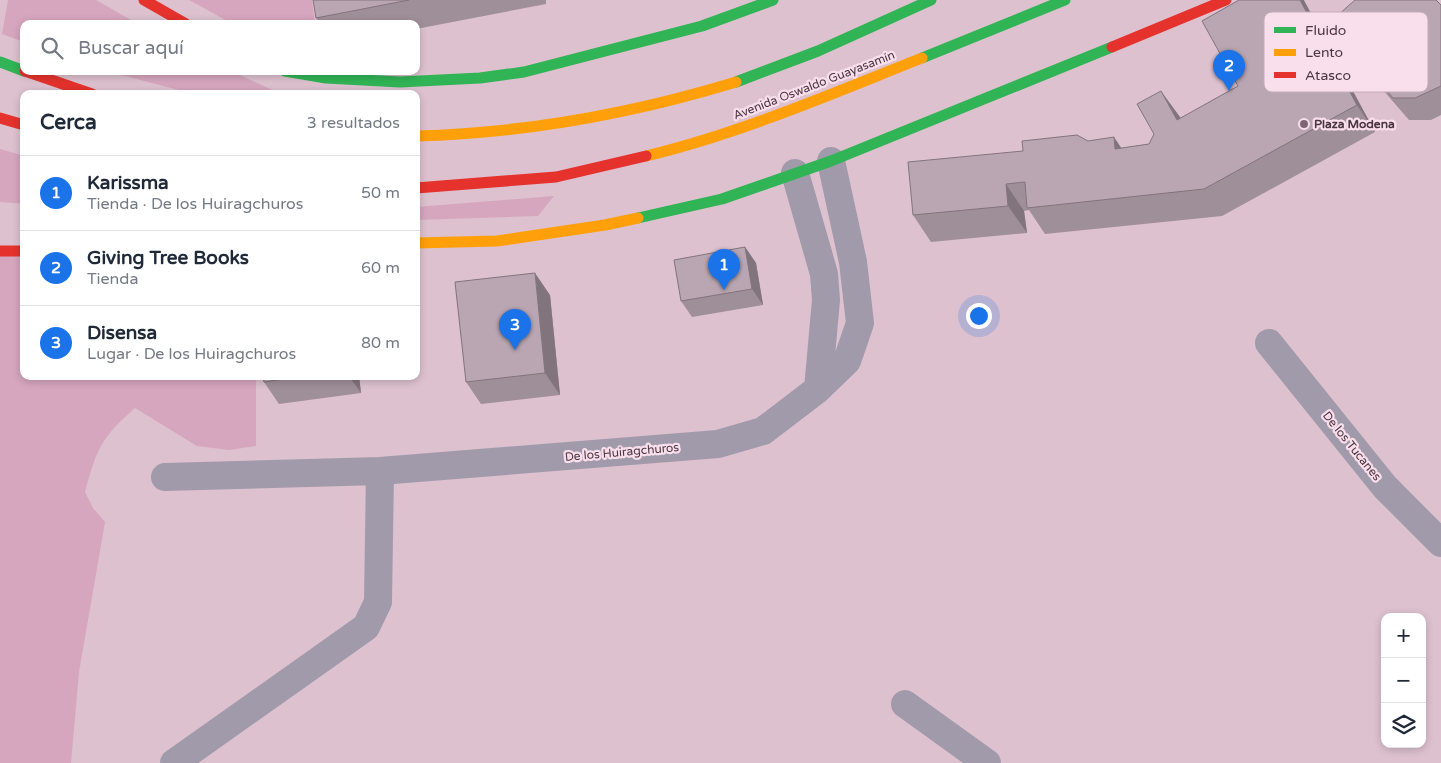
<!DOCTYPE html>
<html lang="es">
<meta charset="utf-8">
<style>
body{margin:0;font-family:"Varela Round",sans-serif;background:#f6f6f7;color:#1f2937}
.controls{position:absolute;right:15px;bottom:15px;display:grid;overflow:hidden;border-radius:10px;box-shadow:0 2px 8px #0003}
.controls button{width:45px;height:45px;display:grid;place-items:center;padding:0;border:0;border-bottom:1px solid #e0e1e3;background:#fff;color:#1f2937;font:25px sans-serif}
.you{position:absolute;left:978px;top:315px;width:18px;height:18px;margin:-12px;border:4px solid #fff;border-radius:50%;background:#1a73e8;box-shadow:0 0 0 8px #1a73e833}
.badge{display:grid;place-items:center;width:32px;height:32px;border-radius:50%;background:#1a73e8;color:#fff;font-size:16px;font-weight:700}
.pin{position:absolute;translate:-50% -41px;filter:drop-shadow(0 1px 2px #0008)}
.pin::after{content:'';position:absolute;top:26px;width:18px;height:15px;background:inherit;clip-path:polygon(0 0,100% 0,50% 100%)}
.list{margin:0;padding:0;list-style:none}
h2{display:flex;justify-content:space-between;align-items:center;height:65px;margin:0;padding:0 20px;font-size:21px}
h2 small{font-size:16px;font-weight:400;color:#747a83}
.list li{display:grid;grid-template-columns:32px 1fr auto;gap:15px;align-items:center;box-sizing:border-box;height:75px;padding:0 20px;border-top:1px solid #e0e1e3}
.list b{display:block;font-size:19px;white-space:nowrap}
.list p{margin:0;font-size:16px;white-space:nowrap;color:#747a83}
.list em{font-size:16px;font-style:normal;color:#747a83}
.icon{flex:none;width:28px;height:28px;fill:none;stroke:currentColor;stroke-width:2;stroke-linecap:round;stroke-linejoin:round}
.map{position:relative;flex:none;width:1441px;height:763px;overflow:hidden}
.search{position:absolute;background:#fff;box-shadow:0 2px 8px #0003;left:20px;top:20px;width:400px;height:55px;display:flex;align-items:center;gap:12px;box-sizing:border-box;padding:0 18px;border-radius:10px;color:#747a83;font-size:19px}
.panel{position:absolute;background:#fff;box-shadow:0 2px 8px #0003;left:20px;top:90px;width:400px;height:290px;border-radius:10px}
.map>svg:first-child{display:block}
.green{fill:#d6a6be}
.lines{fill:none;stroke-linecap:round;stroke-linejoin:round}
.street{stroke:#a09aaa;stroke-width:28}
.fast{stroke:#30b455;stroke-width:11}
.slow{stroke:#ff9f0a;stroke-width:11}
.jam{stroke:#e5322d;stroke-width:11}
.wall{fill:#9f8f99}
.shaded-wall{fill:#82747d}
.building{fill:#b9a6b2;stroke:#82747d}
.poi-dot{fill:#7d6772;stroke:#f9dfeb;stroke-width:2}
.labels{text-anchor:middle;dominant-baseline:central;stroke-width:4.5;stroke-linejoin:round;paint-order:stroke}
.street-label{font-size:12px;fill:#4a3640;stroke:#f9dfeb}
.poi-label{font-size:12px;font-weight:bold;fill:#4a3640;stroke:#f9dfeb;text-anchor:start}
.key{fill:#f9dfeb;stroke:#c4acb8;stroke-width:1}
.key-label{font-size:14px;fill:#4a3640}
</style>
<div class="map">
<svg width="1441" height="763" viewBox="0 0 1441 763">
<rect width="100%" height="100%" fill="#ddc1cf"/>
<path class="green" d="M8,0H96L138,24H24V42L2,34Z
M189,0H312L315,24H233Z
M106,71H231L281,94H194Z
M0,149L24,156V204L0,202Z
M554,196L538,216L416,220V207Z
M0,255L24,257V376H256V446L229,450L197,446L135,408C101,438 97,448 85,492L93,508L105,522L79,672L71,763H0Z"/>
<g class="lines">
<path class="street" d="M795,173L824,274L826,300L818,389
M1269,343L1385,487L1441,543
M165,477L380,471L718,444L763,431L818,389L847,361L860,323L853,262L831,161
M905,704L987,763
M174,763L366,627L378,602L380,471"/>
<path class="fast" d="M922,58L1065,0
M0,62L24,71
M285,71L326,78L400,82L480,78L524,72L702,26L773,0
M736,82L818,51L931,0
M638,218L722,199L831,161L1112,47"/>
<path class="slow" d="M416,136C526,133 631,114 736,82
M646,156C741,133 831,94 922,58
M416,243L497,241L605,225L638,218"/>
<path class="jam" d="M144,0L186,24
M1112,47L1226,0
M25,71L92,94
M0,118L24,125
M416,188L556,177L646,156
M0,251H24"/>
</g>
<path class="wall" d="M313,0H546V4L416,29V24H321L316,18Z
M1239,0H1304L1375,132L1222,216L1045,234L1029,210L1024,211L1027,233L931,242L913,215L1023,151L1088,141L1121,148L1149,144L1180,119L1238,86Z
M1441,5V115L1431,120H1409L1344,45L1329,23Z
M745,247L756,263L763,305L692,317L681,301Z
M550,295L560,395L481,404L466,382Z
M263,376H359L361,393L279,404L264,382Z"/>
<path class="shaded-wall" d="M1300,0H1304V1L1375,132L1357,105Z
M1161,91L1180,117L1196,147L1177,120Z
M1114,137L1132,164L1115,149Z
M1006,184L1024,211L1027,233L1008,206Z
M745,247L756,263L763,305L752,289Z
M535,273L550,295L560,395L545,373Z
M349,376H359L361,393Z"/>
<path class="building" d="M313,0H409L316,18Z
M1239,0H1300L1357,105L1204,189L1027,208L1025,182L1006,184L1008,206L913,215L908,162L1023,151L1022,141L1077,135L1088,141L1114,137L1115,149L1149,144L1154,134L1137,104L1161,91L1177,120L1238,86L1202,21Z
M1355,0H1436L1441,5V86L1415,98H1393L1329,23Z
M745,247L752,289L681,301L674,260Z
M535,273L545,373L466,382L455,282Z
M263,376H304L264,382Z"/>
<circle class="poi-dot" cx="1304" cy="124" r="5"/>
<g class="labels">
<g class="street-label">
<text transform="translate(814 85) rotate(-21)">Avenida Oswaldo Guayasamín</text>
<text transform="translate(1352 446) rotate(51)">De los Tucanes</text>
<text transform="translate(622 452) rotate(-5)">De los Huiragchuros</text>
</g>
<g class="poi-label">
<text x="1314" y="124">Plaza Modena</text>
</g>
</g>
<rect x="1264" y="12" width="164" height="80" rx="8" class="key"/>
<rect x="1274" y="27" width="22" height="6" fill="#30b455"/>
<rect x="1274" y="49" width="22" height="7" fill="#ff9f0a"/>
<rect x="1274" y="72" width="22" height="6" fill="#e5322d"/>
<g class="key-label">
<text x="1305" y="35">Fluido</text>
<text x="1305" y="57">Lento</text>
<text x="1305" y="80">Atasco</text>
</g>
</svg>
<div class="controls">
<button>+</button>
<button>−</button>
<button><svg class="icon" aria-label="layers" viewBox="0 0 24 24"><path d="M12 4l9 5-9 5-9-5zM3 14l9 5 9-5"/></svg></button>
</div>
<div class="you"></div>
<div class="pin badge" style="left:724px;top:290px">1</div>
<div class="pin badge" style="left:1229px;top:91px">2</div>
<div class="pin badge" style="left:515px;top:350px">3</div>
<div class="search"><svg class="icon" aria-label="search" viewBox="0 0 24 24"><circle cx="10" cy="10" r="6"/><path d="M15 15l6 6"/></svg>Buscar aquí</div>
<section class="panel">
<h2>Cerca<small>3 resultados</small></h2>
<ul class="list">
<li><span class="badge">1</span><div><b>Karissma</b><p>Tienda · De los Huiragchuros</p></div><em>50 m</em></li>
<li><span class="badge">2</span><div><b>Giving Tree Books</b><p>Tienda</p></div><em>60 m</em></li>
<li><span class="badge">3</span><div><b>Disensa</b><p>Lugar · De los Huiragchuros</p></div><em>80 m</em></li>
</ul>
</section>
</div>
